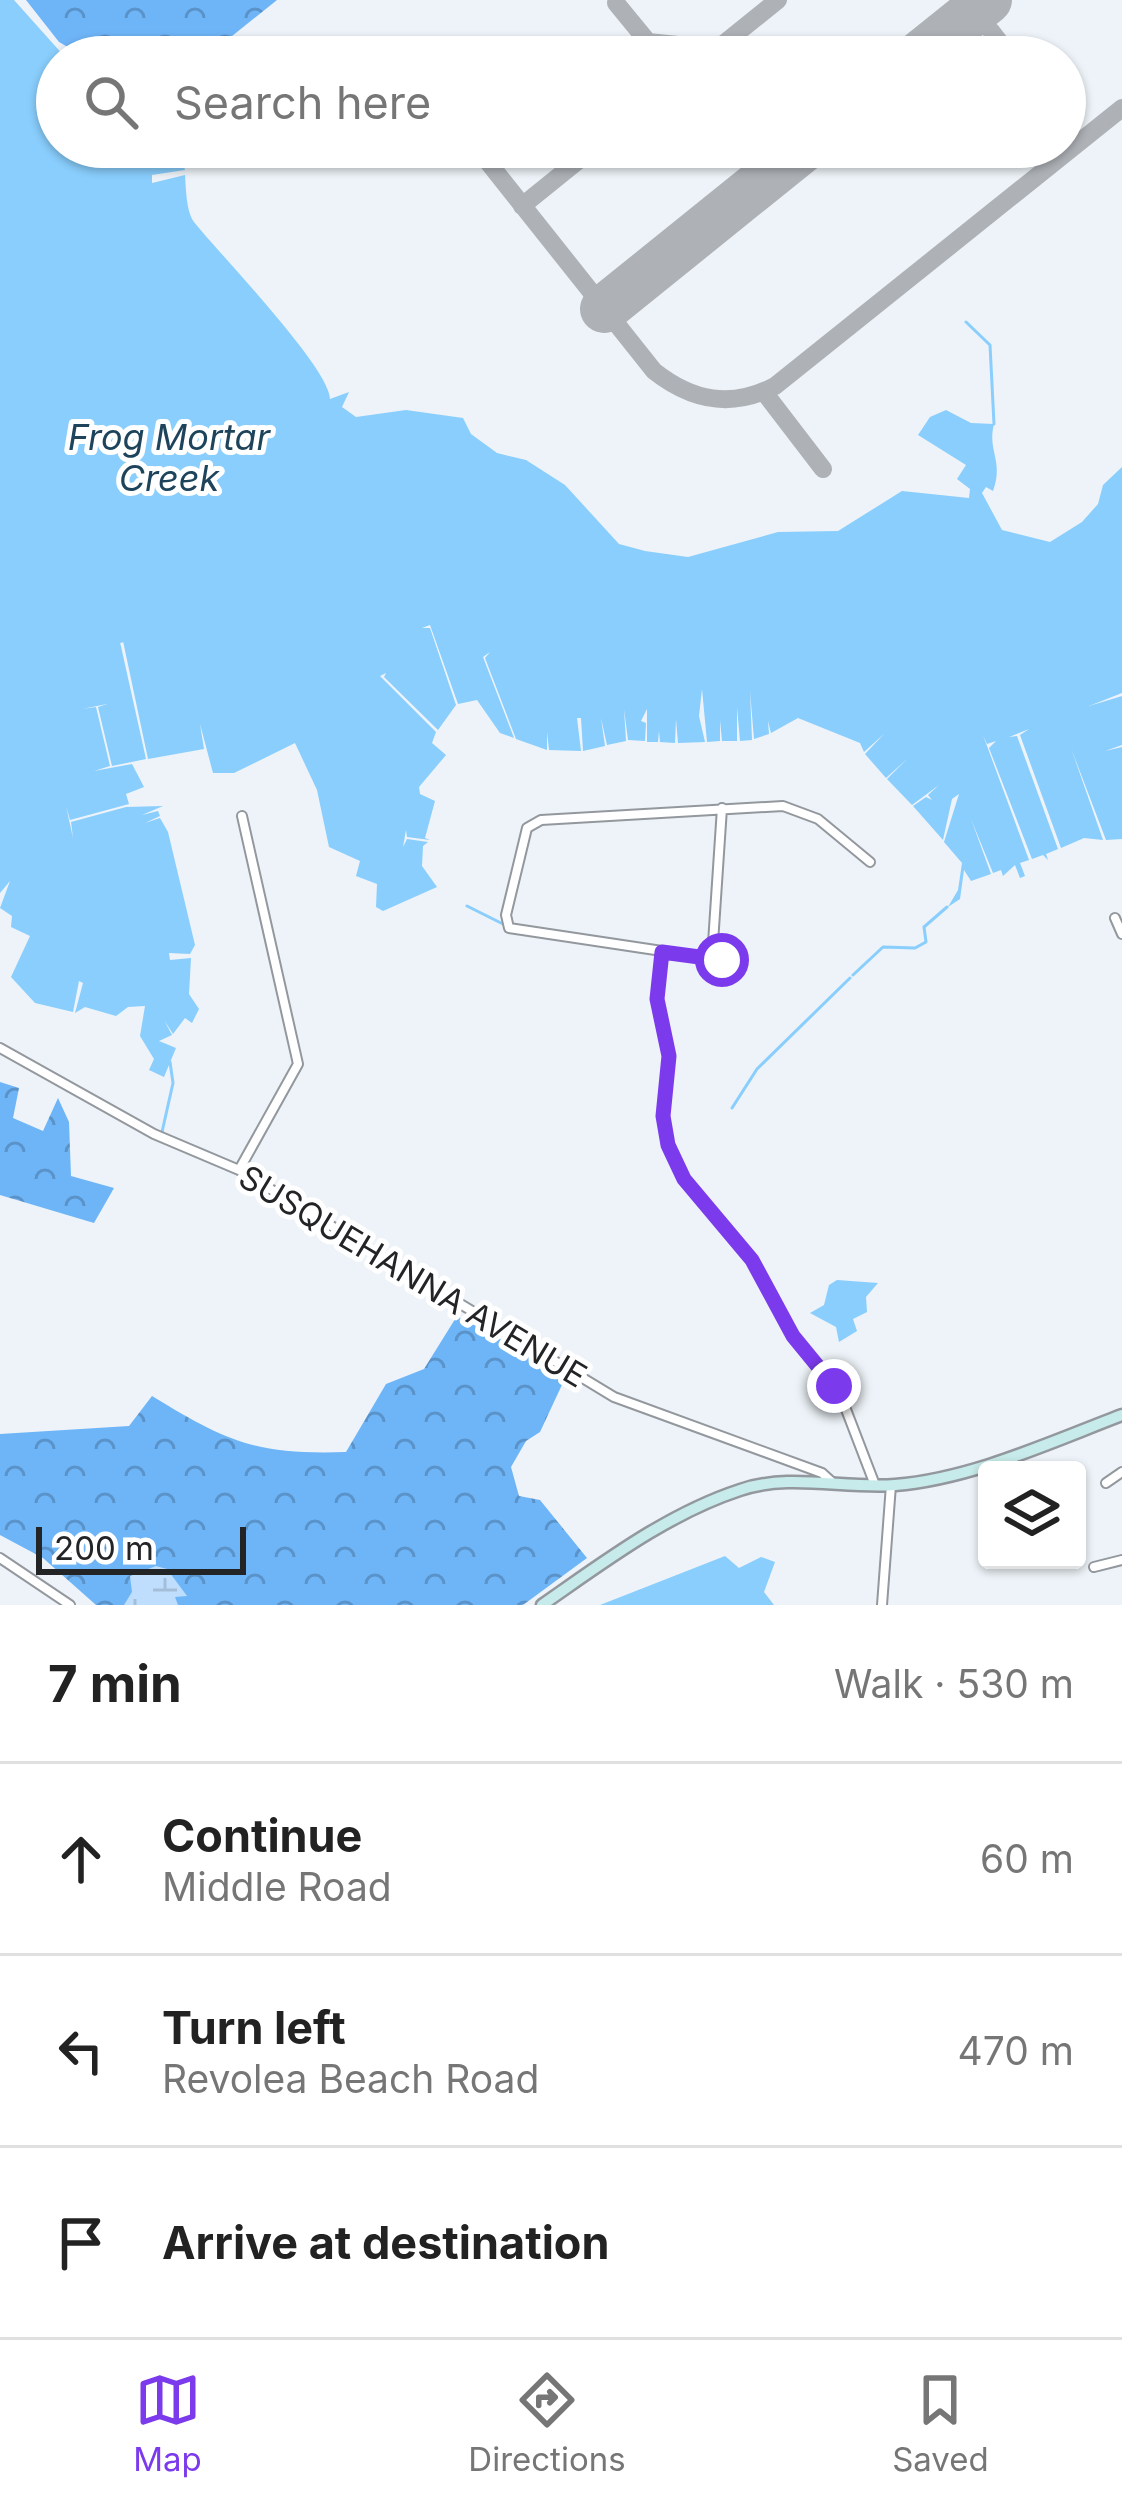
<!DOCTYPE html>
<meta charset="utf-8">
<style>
body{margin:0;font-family:Inter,sans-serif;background:#f6f6f6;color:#222}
.controls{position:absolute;right:36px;bottom:36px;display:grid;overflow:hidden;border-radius:12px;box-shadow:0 3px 9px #0004}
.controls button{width:108px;height:108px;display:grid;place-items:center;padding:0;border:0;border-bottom:3px solid #e0e0e0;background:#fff;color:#222;font:60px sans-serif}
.scale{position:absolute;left:36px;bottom:30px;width:210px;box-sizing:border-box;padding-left:12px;border:6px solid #222426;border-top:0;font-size:33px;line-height:42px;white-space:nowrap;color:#222426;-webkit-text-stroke:9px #fff;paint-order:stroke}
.stop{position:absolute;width:36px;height:36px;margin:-27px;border:9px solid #7c3aed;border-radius:50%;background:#fff}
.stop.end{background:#7c3aed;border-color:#fff;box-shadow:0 3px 12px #0008}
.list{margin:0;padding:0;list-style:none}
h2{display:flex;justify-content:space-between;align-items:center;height:156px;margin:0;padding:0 48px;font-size:51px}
h2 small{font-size:39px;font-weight:400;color:#767676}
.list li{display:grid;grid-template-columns:78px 1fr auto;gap:36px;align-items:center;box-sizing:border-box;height:192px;padding:0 48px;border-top:3px solid #e0e0e0}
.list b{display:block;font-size:45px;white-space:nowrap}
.list p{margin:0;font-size:39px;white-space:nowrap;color:#767676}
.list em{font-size:39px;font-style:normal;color:#767676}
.icon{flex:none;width:66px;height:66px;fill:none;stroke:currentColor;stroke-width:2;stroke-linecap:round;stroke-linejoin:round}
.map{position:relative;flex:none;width:1122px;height:1605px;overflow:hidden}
.search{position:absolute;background:#fff;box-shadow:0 3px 9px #0004;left:36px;right:36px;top:36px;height:132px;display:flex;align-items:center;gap:30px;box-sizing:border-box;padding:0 42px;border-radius:66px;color:#767676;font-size:45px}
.sheet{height:732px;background:#fff}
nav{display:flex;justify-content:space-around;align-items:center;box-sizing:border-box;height:168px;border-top:3px solid #e0e0e0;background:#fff;font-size:33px;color:#767676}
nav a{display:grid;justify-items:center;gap:6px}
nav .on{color:#7c3aed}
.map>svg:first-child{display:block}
.forest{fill:url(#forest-crowns)}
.wetland{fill:url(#wetland-marsh)}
.water{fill:#89cefd}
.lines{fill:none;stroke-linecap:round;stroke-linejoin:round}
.stream{stroke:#89cefd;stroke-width:3}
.taxiway{stroke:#aeb2b7;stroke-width:18}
.runway{stroke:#aeb2b7;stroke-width:48}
.street-casing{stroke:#93989e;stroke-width:12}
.secondary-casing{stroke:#93989e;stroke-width:15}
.street{stroke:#fff;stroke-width:8}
.secondary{stroke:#c7ebea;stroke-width:10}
.route{stroke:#7c3aed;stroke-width:15}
.labels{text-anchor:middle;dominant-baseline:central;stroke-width:10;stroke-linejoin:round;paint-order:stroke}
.street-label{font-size:33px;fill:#222426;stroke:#fff}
.water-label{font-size:36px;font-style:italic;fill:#1e445c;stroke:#fff}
</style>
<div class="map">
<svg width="1122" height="1605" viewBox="0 0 1122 1605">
<defs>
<pattern id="forest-crowns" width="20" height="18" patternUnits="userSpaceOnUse" patternTransform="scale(3)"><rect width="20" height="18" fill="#6eb5f8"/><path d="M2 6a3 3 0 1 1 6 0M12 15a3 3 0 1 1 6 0" fill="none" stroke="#5a93c9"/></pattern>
<pattern id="wetland-marsh" width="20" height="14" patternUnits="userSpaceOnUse" patternTransform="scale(3)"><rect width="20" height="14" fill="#bfdefd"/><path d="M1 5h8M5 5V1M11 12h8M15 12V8" fill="none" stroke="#a4bed9"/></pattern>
</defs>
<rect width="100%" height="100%" fill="#edf3f8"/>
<path class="forest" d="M26,0H277L206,57H85L59,42Z
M0,1082L19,1088L13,1118L43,1131L58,1098L69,1122L71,1176L114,1188L94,1223L0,1195Z
M457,1316L567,1374L540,1432L526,1441L511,1467L519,1496L540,1500L587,1558L523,1605H96L43,1558L0,1535V1434L129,1426L152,1396C227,1442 257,1455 346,1452L386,1384L424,1369Z"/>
<path class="wetland" d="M156,1566L167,1569L187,1596L175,1597L178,1605H124L132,1592L130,1576Z"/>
<path class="water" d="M0,0H14L65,57H57V147H179L185,170L152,175V183L185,175C186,187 186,211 194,222C216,250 330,368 330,399L349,392L342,407L356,417L406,410L463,418L471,434L497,453L526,460L565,485L619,544L645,551L688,557L778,532L838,531L902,491L969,498L970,489L957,479L966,465L918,435L930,417L946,410L971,423L994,424C987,451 1004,460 993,491L986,487L982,493L1002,530L1050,542L1082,522L1098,504L1103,485L1122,467V693L1089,706L1122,696V745L1105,751L1122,747V839L1106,840L1071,748L1103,840L1084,838L1061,848L1020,735L1029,729L1009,737L1017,736L1058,849L1046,854L1048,860L1043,855L1032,859L989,748L996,741L987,744L983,735L1029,860L1020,863L1025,876L1020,878L1015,865L1003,876L1001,870L993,873L971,819L991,874L971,881L964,870L960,899L948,907L958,890L962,863L944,842L959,794L952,799L943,840L913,806L926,797L932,800L928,795L939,785L912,805L887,779L907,759L886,778L865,754L884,734L864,752L860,743L798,718L771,733L768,721L769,734L754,739L750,691L752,740L740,741L737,707V741H722L720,720V741L707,742L702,689L699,716L705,742L678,743L676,719L675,743L660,742L659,731L658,742H647V709L641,721L646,723L645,741L628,740L624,709L626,741L607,745L601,718L605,746L583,751L581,718H577L581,751L549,750L547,732V750L516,739L485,658L490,652L483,657L514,738L500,733L477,700L458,704L430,625L422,628H430L456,705L438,730L384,677L386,673L380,676L436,732L432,743L446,755L419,787L420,794L435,801L425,838L430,840L407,837L406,830L403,847L407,839L428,842L423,846L422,866L437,887L383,911L376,907L377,884L356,876L360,861L329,847L317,790L295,743L234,773H213L200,724L204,749L148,759L123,641L135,639L54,661L120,642L146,759L112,766L98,707L107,704L82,709L96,707L110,766L94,771L132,764L144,787L126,794L129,804L70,820L66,806L73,838L71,822L126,807L163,806L142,815L158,811L160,816L145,823L160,818L168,832L195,945L190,954L169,953L170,960L191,958L189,994L199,1009L192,1023L185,1018L173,1034L164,1020L172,1035L159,1041L176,1048L164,1077L149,1070L154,1059L140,1036L145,1006L128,1007L116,1016L85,1007L75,1013L83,983L79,981L73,1012L35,1003L11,977L30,936L11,927L12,916L0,908L10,881L0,893Z
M837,1280L878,1283L866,1297L867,1312L853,1319L857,1331L839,1342L836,1327L810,1313L824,1305L829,1285Z
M725,1556L739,1568L761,1557L775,1562L764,1592L774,1605H600Z"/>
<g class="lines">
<path class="stream" d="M184,166L211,147
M966,322L990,345L994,424
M467,906L503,924
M853,975L883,947L915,948L926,942L924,927L947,907
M732,1108L757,1069L850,978
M162,1132L173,1083L170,1062"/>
<path class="taxiway" d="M616,3L648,42
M991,31L1011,57
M716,50L778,0
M629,57L648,42L800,57
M476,147L654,371C692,401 731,409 775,386L1122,108
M491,166L515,147
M522,206L595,147
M764,392L823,469"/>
<path class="runway" d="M917,57L988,0
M604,309L805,147"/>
<defs>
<path id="street" d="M1115,918L1122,934
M662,952L657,999L669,1056L663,1116L668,1146L684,1179L747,1253L793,1336L842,1399L875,1485
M712,958L722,808
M722,960L509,928L506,915L527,828L541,820L783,806L818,819L870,862
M0,1048L154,1134L239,1170L614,1397L822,1473L833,1483
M239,1170L298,1064L242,816
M1106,1483L1122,1472
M0,1558L70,1605
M1094,1567L1122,1560
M882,1605L891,1485"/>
<path id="secondary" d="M542,1605C604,1562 667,1514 740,1490C789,1473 844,1489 895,1485C971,1479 1051,1442 1122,1415"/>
</defs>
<use href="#street" class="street-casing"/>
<use href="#secondary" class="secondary-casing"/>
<use href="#street" class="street"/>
<use href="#secondary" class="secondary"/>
</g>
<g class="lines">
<path class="route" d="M722,960L662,952L657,999L669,1056L663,1116L668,1145L684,1179L752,1260L793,1336L834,1386"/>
</g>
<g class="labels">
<g class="street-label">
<text transform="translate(413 1276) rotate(31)">SUSQUEHANNA AVENUE</text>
</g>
<g class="water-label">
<text x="169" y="437">Frog Mortar<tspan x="169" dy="41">Creek</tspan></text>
</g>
</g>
</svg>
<div class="controls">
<button><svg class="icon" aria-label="layers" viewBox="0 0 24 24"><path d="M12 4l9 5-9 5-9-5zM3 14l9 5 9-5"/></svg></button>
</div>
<div class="scale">200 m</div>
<div class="stop" style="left:722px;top:960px"></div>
<div class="stop end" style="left:834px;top:1386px"></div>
<div class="search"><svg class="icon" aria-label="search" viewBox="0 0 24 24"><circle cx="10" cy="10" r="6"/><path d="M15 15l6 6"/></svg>Search here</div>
</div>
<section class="sheet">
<h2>7 min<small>Walk · 530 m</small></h2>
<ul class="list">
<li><svg class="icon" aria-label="ahead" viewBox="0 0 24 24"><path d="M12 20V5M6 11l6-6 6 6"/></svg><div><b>Continue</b><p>Middle Road</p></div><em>60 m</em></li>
<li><svg class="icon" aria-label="left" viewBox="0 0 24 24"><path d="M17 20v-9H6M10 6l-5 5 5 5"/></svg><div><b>Turn left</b><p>Revolea Beach Road</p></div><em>470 m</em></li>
<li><svg class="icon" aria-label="arrive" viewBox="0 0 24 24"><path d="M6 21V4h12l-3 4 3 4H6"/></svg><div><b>Arrive at destination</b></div></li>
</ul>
</section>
<nav>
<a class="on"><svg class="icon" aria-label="map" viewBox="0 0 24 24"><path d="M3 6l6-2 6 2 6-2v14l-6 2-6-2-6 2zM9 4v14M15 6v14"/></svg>Map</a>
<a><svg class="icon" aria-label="directions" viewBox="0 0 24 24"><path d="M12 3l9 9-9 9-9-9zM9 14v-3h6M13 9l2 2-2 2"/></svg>Directions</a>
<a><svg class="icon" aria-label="saved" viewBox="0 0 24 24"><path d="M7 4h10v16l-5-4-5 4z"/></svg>Saved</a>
</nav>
